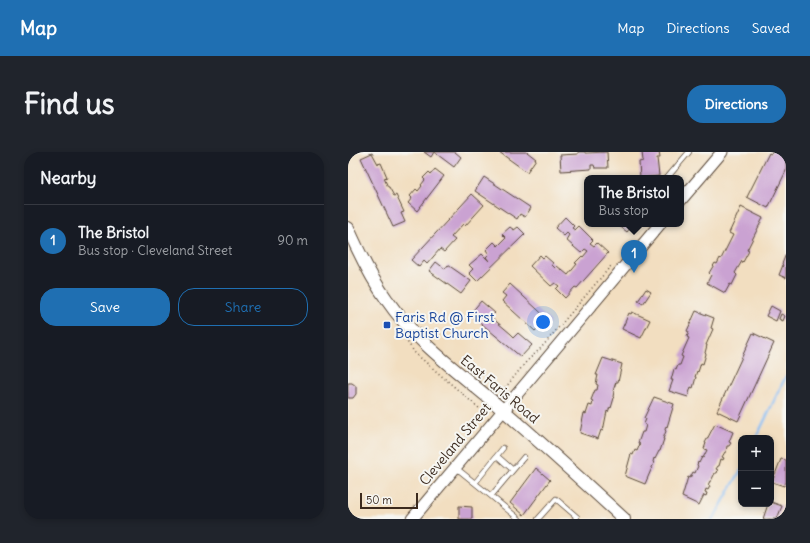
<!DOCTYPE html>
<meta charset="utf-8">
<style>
body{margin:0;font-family:Delius,sans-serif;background:#20242c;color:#f1f3f6}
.controls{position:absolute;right:12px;bottom:12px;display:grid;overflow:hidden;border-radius:8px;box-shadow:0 2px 6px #0003}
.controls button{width:36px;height:36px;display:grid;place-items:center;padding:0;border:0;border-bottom:1px solid #363941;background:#171b24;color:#f1f3f6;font:20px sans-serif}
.scale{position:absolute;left:12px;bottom:10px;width:58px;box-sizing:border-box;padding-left:4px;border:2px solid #3b2a1e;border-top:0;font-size:11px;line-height:14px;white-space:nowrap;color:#3b2a1e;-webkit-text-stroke:3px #f6f6f2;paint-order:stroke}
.you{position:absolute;left:195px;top:170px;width:14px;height:14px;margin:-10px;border:3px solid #fff;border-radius:50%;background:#1a73e8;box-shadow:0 0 0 6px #1a73e833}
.badge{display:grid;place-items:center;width:26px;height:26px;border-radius:50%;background:#1f6fb2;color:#fff;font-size:13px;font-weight:700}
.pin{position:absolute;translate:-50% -33px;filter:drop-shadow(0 1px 2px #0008)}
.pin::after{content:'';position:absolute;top:21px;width:14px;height:12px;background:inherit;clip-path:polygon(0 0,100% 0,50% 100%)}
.popup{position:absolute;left:236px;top:23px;width:100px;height:52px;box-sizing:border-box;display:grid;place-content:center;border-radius:8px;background:#171b24;filter:drop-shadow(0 1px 3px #0005);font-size:13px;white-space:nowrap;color:#9ea1a6}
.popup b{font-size:15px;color:#f1f3f6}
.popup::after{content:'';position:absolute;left:50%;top:100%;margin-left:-8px;border:8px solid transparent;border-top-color:#171b24}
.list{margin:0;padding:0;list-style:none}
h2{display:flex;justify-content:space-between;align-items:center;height:52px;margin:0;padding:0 16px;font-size:17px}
h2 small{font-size:13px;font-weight:400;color:#9ea1a6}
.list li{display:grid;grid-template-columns:26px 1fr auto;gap:12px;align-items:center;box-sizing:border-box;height:72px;padding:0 16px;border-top:1px solid #363941}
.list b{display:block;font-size:15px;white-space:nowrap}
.list p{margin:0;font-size:13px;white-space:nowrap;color:#9ea1a6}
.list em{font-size:13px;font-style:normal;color:#9ea1a6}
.actions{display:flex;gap:8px;padding:12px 16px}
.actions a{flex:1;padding:9px 0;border:1px solid #1f6fb2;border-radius:16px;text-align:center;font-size:14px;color:#1f6fb2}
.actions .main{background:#1f6fb2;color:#fff}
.map{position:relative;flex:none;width:438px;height:367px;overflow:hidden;border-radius:16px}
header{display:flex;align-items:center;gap:24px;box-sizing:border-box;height:56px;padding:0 20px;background:#1f6fb2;color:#fff}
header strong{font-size:19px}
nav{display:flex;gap:22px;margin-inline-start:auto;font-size:14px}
.intro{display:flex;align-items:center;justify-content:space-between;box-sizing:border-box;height:96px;padding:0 24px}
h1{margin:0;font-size:28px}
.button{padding:10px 18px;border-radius:16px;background:#1f6fb2;color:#fff;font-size:14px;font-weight:700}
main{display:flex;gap:24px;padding:0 24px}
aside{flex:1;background:#171b24;border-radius:16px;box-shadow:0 2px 6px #0003}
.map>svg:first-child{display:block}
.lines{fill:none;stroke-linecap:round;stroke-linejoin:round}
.stream{stroke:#82bbf3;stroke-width:2.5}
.building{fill:#caa2d2}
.service-casing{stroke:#564536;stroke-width:6}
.tertiary-casing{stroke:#564536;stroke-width:13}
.secondary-casing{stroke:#564536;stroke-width:14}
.path{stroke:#564536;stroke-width:1.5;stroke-dasharray:1 3;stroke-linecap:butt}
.service{stroke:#fff;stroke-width:4.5}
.tertiary{stroke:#fff;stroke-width:11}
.secondary{stroke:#fff;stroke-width:12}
.transit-dot{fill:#1a4fb4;stroke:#f6f6f2;stroke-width:1.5}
.labels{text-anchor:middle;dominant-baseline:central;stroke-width:4;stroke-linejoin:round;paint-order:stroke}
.transit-label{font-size:14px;fill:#164399;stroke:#f6f6f2;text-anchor:start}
.street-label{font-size:14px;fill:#3b2a1e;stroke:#f6f6f2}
</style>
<header>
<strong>Map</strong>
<nav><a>Map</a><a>Directions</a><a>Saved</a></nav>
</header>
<div class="intro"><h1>Find us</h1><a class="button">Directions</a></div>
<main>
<aside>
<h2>Nearby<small></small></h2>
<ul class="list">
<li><span class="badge">1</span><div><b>The Bristol</b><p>Bus stop · Cleveland Street</p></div><em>90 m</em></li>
</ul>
<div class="actions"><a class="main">Save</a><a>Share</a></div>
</aside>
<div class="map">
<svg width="438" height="367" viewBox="0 0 438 367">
<rect width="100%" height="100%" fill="#f6f6f2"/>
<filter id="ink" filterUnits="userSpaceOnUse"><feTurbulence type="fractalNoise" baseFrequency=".025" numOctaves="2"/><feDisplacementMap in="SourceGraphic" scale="8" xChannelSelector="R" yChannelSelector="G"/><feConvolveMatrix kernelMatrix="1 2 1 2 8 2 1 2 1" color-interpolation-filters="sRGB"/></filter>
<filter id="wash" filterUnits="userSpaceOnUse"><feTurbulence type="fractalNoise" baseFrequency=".012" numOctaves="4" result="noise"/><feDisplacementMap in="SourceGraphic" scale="16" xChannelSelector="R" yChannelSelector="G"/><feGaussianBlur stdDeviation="0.9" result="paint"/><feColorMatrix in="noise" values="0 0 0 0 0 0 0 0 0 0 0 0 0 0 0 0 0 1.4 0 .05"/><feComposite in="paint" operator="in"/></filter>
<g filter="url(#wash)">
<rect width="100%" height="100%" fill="#f2dec0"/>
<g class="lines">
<path class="stream" d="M408,286L438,224
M364,367L367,364L393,318"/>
</g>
<g id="blocks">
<path class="building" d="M76,0H107L113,5L106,15L86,0L83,5Z
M151,0H179L188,7L179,20Z
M230,0H237V1L259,0L260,16H247L246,13H243V17L213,19L212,3L230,2Z
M294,0H311L312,6H309L311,24L292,26L291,10L295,9Z
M424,0H438V19L420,56L399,45L421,1L423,2Z
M24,1L30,12L33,11L39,25L36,26L40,35H41L46,44L48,43L56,60L53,61L57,70L45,75L13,6Z
M87,17L96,24L69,59L60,51L64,46L62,44L68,37L70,39L74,34L73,33L77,28L75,26L81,20L83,22Z
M136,25L183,56L177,65L172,62L169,67L127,39Z
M124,42L136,53L117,74L115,72L103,85L107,88L96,100L92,97L79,112L76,109L71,115L63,108Z
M393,55L415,66L399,98L401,99L395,110L394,109L387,121L389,123L384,133L382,132L377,141L359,131L363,123L361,121L367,111L369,112L372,106L373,107L385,83L381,81Z
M217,65L226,74L224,76L227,78L231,74L245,88L242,91L246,94L249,91L260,101L229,136L227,135L217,146L208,137L211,134L207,131L203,134L182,114L192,103L195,106L197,104L205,111L204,113L207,116L209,114L220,123L229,112L227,111L234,104L235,105L240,99L237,97L233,101L218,88L221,83L219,81L216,84L207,76Z
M269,72H286L279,80Z
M162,75L166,78L170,75L177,82L129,129L121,121L125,117L121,113L134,102L141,109L138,105L141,102L138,98L146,90L150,94L158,86L154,82Z
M438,102V126L431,123L435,113L434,112Z
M88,110L97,117L100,113L123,129L113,142L81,119Z
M162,132L203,170L195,178L191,175L187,179L154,149L158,144L154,141Z
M298,137L303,140L295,152L290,149Z
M133,149L147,161L143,165L163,182L166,185L170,181L184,193L173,205L122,162Z
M423,154L432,159L428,169L418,164Z
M348,159L366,166L363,176L365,177L358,193H359L357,201L358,202L355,212L353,211L350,220L349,219L347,225H348L345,236L343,235L340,245L321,239L325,228H323L326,217L328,218L330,213H332L335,205L333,204L341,186L339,185L341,180L339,179Z
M284,160L302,168L293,186L274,177L281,161L283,162Z
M433,162L437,164L435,169L431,167Z
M405,181L426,191L390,269L369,259Z
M255,206L274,212L270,230H268L265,239H266L265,245L266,246L263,256L262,255L260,260L259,259L255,279L253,278L250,287L232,281L236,261L238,262L241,253L244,254L245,249L243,248L247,238H249L250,233L248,232L250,223H248Z
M0,231H4L8,234V242L5,246H0Z
M306,245L326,252L319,275L318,274L317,278L318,279L315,287H316L312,299H311L307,307L306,306L305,310L306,311L297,332L277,324L283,302L285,303L287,298L289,299L292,292L290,291L294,280H296L298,273L296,272L298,267L296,266Z
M367,272L385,280L381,290L383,291L381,294H379L378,300H377L374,305L376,306L375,308L373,307L371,314H370L368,317L370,318L369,321H367L363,329H362L360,333L362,334L360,338L358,337L357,340L359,341L358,344L356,343L351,353L334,345L340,325L342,326L345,320L347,321L350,314L349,313L350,310L351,311L354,305L355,306L359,298L356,297L358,291H357Z
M433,307L438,308V330L436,334L424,330Z
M188,316L202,328L176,363L162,351Z
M423,350L434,354L429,367H415L420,352H423Z
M111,354L124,355V367H111Z"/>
</g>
</g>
<g filter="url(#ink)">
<use href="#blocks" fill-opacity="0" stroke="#564536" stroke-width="1"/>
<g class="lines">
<defs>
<path id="service" d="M319,26L341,0
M149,304L165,318
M107,315L143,344L176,305
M127,331L155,296
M143,344L171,367
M190,367L208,347L229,365L227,367"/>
<path id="tertiary" d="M333,48L374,0
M64,367L312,72"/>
<path id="secondary" d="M0,76C11,101 23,126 39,148C69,192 115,223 155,258C196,293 236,330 276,367"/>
</defs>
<use href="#service" class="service-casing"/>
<use href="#tertiary" class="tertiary-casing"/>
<use href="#secondary" class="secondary-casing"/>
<path class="path" d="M55,184L67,201L132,257
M150,239L152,237L158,235L178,210L193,196L262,115L265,113"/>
<use href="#service" class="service"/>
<use href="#tertiary" class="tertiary"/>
<use href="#secondary" class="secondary"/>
</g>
</g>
<rect class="transit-dot" x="35" y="169" width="8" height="8" rx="2"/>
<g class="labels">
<g class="transit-label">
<text x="47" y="165">Faris Rd @ First<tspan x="47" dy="16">Baptist Church</tspan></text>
</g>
<g class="street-label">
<text transform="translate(152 237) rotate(40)">East Faris Road</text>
<text transform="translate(107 292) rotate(-50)">Cleveland Street</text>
</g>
</g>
</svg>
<div class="controls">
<button>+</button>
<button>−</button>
</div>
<div class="scale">50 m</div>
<div class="you"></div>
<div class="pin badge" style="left:286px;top:121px">1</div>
<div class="popup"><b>The Bristol</b>Bus stop</div>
</div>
</main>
